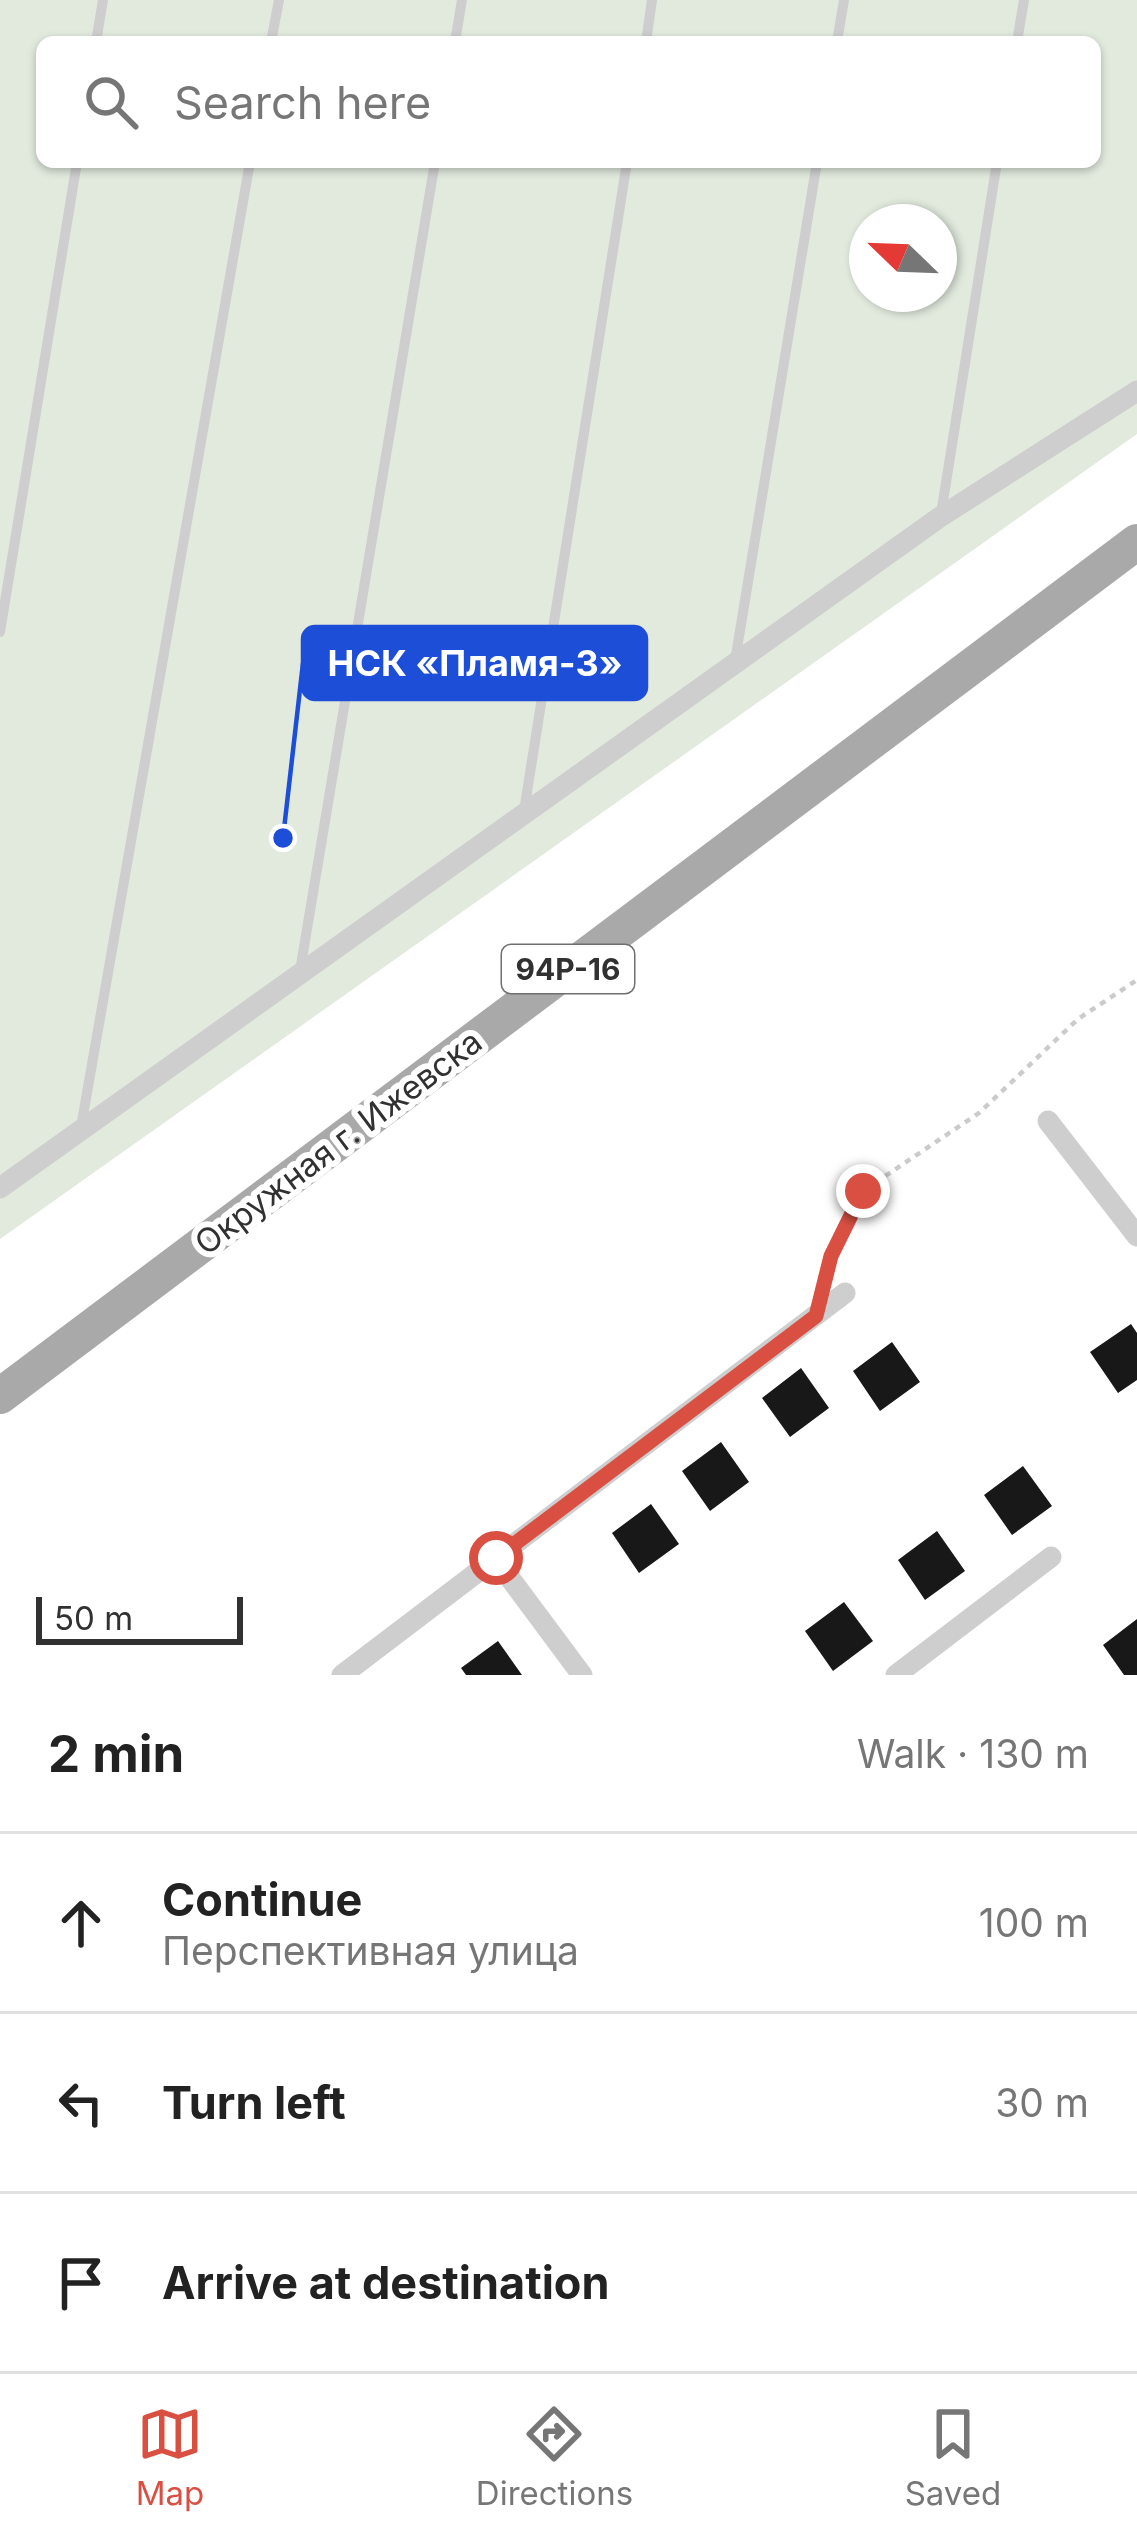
<!DOCTYPE html>
<meta charset="utf-8">
<style>
body{margin:0;font-family:Inter,sans-serif;background:#f6f6f6;color:#222}
.compass{position:absolute;left:849px;top:204px;width:108px;height:108px;border-radius:50%;background:#fff;box-shadow:0 3px 9px #0004;rotate:293deg}
.scale{position:absolute;left:36px;bottom:30px;width:207px;box-sizing:border-box;padding-left:12px;border:6px solid #313131;border-top:0;font-size:33px;line-height:42px;white-space:nowrap;color:#313131;-webkit-text-stroke:9px #fff;paint-order:stroke}
.stop{position:absolute;width:36px;height:36px;margin:-27px;border:9px solid #d95043;border-radius:50%;background:#fff}
.stop.end{background:#d95043;border-color:#fff;box-shadow:0 3px 12px #0008}
.list{margin:0;padding:0;list-style:none}
h2{display:flex;justify-content:space-between;align-items:center;height:156px;margin:0;padding:0 48px;font-size:51px}
h2 small{font-size:39px;font-weight:400;color:#767676}
.list li{display:grid;grid-template-columns:78px 1fr auto;gap:36px;align-items:center;box-sizing:border-box;height:180px;padding:0 48px;border-top:3px solid #e0e0e0}
.list b{display:block;font-size:45px;white-space:nowrap}
.list p{margin:0;font-size:39px;white-space:nowrap;color:#767676}
.list em{font-size:39px;font-style:normal;color:#767676}
.icon{flex:none;width:66px;height:66px;fill:none;stroke:currentColor;stroke-width:2;stroke-linecap:round;stroke-linejoin:round}
.map{position:relative;flex:none;width:1137px;height:1675px;overflow:hidden}
.search{position:absolute;background:#fff;box-shadow:0 3px 9px #0004;left:36px;right:36px;top:36px;height:132px;display:flex;align-items:center;gap:30px;box-sizing:border-box;padding:0 42px;border-radius:18px;color:#767676;font-size:45px}
.sheet{height:696px;background:#fff}
nav{display:flex;justify-content:space-around;align-items:center;box-sizing:border-box;height:168px;border-top:3px solid #e0e0e0;background:#fff;font-size:33px;color:#767676}
nav a{display:grid;justify-items:center;gap:6px}
nav .on{color:#d95043}
.map>svg:first-child{display:block}
.green{fill:#e2eade;fill-rule:evenodd}
.building{fill:#181818}
.lines{fill:none;stroke-linecap:round;stroke-linejoin:round}
.path{stroke:#cbcbcb;stroke-width:4.5;stroke-dasharray:6 6;stroke-linecap:butt}
.service{stroke:#cecece;stroke-width:10}
.minor{stroke:#cecece;stroke-width:21}
.primary{stroke:#a9a9a9;stroke-width:36}
.route{stroke:#d95043;stroke-width:15}
.labels{text-anchor:middle;dominant-baseline:central;stroke-width:12;stroke-linejoin:round;paint-order:stroke}
.shield{fill:#fff;stroke:#6f6f6f;stroke-width:3}
.shield-label{font-size:30px;font-weight:bold;fill:#313131}
.street-label{font-size:33px;fill:#313131;stroke:#fff}
.leader{fill:none;stroke:#1d4ed8;stroke-width:4.5}
.callout-dot{fill:#1d4ed8;stroke:#fff;stroke-width:4.5}
.callout{fill:#1d4ed8;stroke:#1d4ed8;stroke-width:4.5}
.callout-label{font-size:36px;text-anchor:middle;font-weight:bold;fill:#fff}
</style>
<div class="map">
<svg width="1137" height="1675" viewBox="0 0 1137 1675">
<rect width="100%" height="100%" fill="#fff"/>
<path class="green" d="M0,0H1137V434L0,1239ZM42,42H1095V162H42ZM867,222H939V294H867Z"/>
<path class="building" d="M1131,1324L1137,1333V1380L1118,1393L1090,1352Z
M892,1342L920,1382L880,1411L853,1371Z
M801,1368L829,1408L790,1437L762,1398Z
M721,1442L749,1482L710,1511L682,1471Z
M1023,1466L1052,1506L1012,1535L984,1495Z
M651,1504L679,1544L639,1573L612,1533Z
M937,1531L965,1571L925,1600L898,1560Z
M844,1602L873,1641L833,1671L805,1631Z
M1137,1619V1675H1124L1103,1645Z
M498,1641L522,1675H466L461,1668Z"/>
<g class="lines">
<path class="path" d="M826,1276L831,1256L863,1191L979,1113L1078,1019L1137,980"/>
<path class="service" d="M96,42L103,0
M271,42L279,0
M455,42L462,0
M646,42L652,0
M837,42L844,0
M1017,42L1024,0
M941,514L997,162
M0,632L77,162
M735,661L817,162
M524,811L627,162
M300,971L435,162
M81,1127L250,162"/>
<path class="minor" d="M1048,1121L1137,1236
M0,1188L940,517L1137,391
M495,1558L582,1675
M342,1675L845,1293
M896,1675L1051,1557"/>
<path class="primary" d="M0,1396L1137,542"/>
</g>
<g class="lines">
<path class="route" d="M496,1558L816,1316L831,1256L863,1191"/>
</g>
<g class="labels">
<rect class="shield" x="502" y="945" width="132" height="48" rx="9"/>
<g class="shield-label">
<text x="568" y="969">94Р-16</text>
</g>
<g class="street-label">
<text transform="translate(338 1142) rotate(-37)">Окружная г. Ижевска</text>
</g>
</g>
<path class="leader" d="M283 838L303 663"/>
<circle class="callout-dot" cx="283" cy="838" r="12"/>
<rect class="callout" x="303" y="627" width="343" height="72" rx="12"/>
<g class="callout-label">
<text x="475" y="676">НСК «Пламя-3»</text>
</g>
</svg>
<svg class="compass" viewBox="-18 -18 36 36"><path d="M0-13l5 13h-10z" fill="#e53935"/><path d="M0 13l5-13h-10z" fill="#767676"/></svg>
<div class="scale">50 m</div>
<div class="stop" style="left:496px;top:1558px"></div>
<div class="stop end" style="left:863px;top:1191px"></div>
<div class="search"><svg class="icon" aria-label="search" viewBox="0 0 24 24"><circle cx="10" cy="10" r="6"/><path d="M15 15l6 6"/></svg>Search here</div>
</div>
<section class="sheet">
<h2>2 min<small>Walk · 130 m</small></h2>
<ul class="list">
<li><svg class="icon" aria-label="ahead" viewBox="0 0 24 24"><path d="M12 20V5M6 11l6-6 6 6"/></svg><div><b>Continue</b><p>Перспективная улица</p></div><em>100 m</em></li>
<li><svg class="icon" aria-label="left" viewBox="0 0 24 24"><path d="M17 20v-9H6M10 6l-5 5 5 5"/></svg><div><b>Turn left</b></div><em>30 m</em></li>
<li><svg class="icon" aria-label="arrive" viewBox="0 0 24 24"><path d="M6 21V4h12l-3 4 3 4H6"/></svg><div><b>Arrive at destination</b></div></li>
</ul>
</section>
<nav>
<a class="on"><svg class="icon" aria-label="map" viewBox="0 0 24 24"><path d="M3 6l6-2 6 2 6-2v14l-6 2-6-2-6 2zM9 4v14M15 6v14"/></svg>Map</a>
<a><svg class="icon" aria-label="directions" viewBox="0 0 24 24"><path d="M12 3l9 9-9 9-9-9zM9 14v-3h6M13 9l2 2-2 2"/></svg>Directions</a>
<a><svg class="icon" aria-label="saved" viewBox="0 0 24 24"><path d="M7 4h10v16l-5-4-5 4z"/></svg>Saved</a>
</nav>
